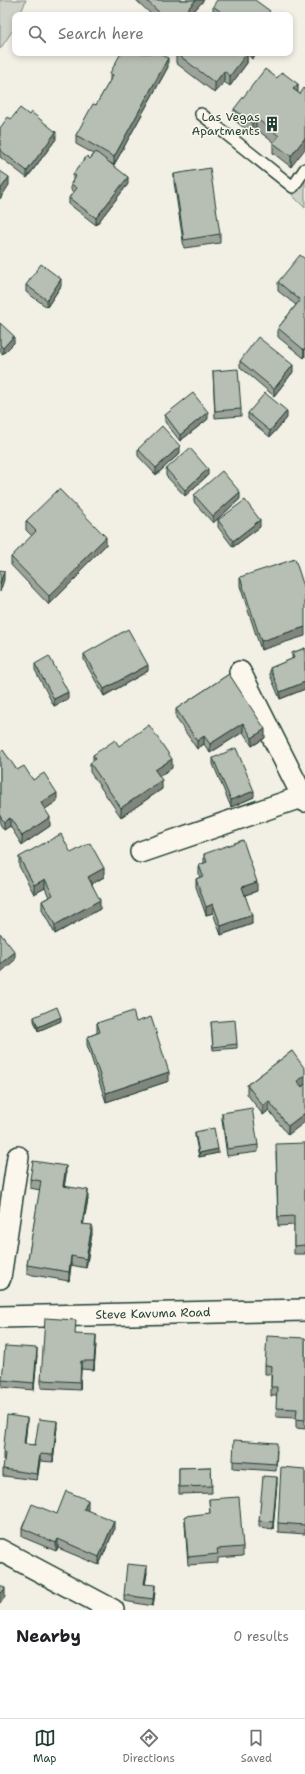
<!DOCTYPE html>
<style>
body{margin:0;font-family:"Shantell Sans",sans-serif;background:#f6f6f6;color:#202124}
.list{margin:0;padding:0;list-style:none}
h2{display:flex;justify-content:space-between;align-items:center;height:52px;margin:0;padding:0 16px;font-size:17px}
h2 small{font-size:13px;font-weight:400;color:#757577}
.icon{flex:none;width:22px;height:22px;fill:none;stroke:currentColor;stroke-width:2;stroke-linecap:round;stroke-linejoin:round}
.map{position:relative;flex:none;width:305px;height:1610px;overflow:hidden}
.search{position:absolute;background:#fff;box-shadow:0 2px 6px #0003;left:12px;right:12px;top:12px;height:44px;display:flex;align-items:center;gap:10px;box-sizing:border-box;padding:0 14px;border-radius:8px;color:#757577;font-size:15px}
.sheet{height:108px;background:#fff}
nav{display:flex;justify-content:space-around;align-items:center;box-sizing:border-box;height:56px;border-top:1px solid #e0e0e0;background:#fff;font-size:11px;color:#757577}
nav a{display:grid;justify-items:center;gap:2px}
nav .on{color:#1f3d34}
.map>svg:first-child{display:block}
.green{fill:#cfd2c8;stroke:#77887e}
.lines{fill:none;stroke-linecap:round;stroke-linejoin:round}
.service-casing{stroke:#1f3d34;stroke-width:14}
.minor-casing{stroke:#1f3d34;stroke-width:24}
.service{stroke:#fbf7ec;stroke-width:11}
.minor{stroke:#fbf7ec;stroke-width:21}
.wall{fill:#9da39a;stroke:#1f3d34}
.shaded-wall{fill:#80857d;stroke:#1f3d34}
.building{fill:#b7beb3;stroke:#1f3d34}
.labels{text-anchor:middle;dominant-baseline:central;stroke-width:3;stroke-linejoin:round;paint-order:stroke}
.poi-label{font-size:12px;fill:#1f3d34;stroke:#fbf7ec;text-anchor:end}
.street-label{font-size:12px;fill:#1f3d34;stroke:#fbf7ec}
</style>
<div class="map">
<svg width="305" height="1610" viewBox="0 0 305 1610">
<rect width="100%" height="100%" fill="#f2f0e5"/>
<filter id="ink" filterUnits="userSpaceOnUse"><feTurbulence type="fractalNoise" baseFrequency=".025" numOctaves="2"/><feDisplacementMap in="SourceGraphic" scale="8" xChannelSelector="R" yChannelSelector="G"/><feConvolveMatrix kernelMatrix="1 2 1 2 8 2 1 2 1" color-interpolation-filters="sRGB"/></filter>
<g filter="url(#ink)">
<path class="green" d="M0,0H26L20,15H15V27L0,49Z
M305,174V208L292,195Z"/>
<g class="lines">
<defs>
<path id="service" d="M201,114L293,187L305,169"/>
<g id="minor">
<path d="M240,672L305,801"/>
<path d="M141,852L304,796"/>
<path d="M0,1278L18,1157"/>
<path id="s1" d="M0,1317L305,1310"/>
<path d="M0,1550L113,1610"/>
</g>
</defs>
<use href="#service" class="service-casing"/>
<use href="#minor" class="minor-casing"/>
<use href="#service" class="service"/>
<use href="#minor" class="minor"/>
</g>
<path class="wall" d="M136,0H204L190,15H152Z
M213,6L270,15H213Z
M176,53H257L252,59L247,54V63L230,86L224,82L215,93L176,63Z
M168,67L114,165L110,163L128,184L96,225L69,204V198L73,192L71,190V184L73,180V174L90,159L94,154L76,144V135L96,105L110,81V73Z
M277,78L298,84L291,167L273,153V142L256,129L252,134L234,120V109Z
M29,115L56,139L27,178L0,157V128L11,119Z
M174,174L220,234V243L184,248L174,182Z
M305,259L304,358L278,337V328L296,305L278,291V282Z
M26,285L61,286L47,307L26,292Z
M0,323L14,343L3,354L0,352Z
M240,361L293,372L274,396L240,367Z
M213,371L241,409V416L215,418Z
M248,413L287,418L270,437L248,419Z
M165,415L208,419L180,441L165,422Z
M138,449L180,453L156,475L138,456Z
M166,469L208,475L185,496L166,476Z
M194,495L240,499L213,523L194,502Z
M218,520L260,527L233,547L218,527Z
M26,521L106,545L80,571V574L49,605L11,565V557L32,536L26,530Z
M240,577L305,590L261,650L240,586Z
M305,648V689L280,699L270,675V668L292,659V653Z
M84,654L148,671L104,696L84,660Z
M35,664L68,699L54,706L35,670Z
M229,674L265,738L252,746L243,732L210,753L204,744L197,749L176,718V709Z
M119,746L172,768L159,776L162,789L121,817L90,772V763L93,761V755Z
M0,752L17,770L33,780L57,801L45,809L50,826L22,845L10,826L4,830L0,824Z
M213,758L254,797L231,807L213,764Z
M71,853L104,877L92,884L100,909L55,934L42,910V901L49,897L45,888L34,894L19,866V857Z
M204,854L257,891L245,895L252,924L221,935L213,913L206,915L196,887V879L200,877L199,874V865L204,863Z
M34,1017L61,1021L38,1031L34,1021Z
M136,1022L169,1081L106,1102L87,1045V1037L97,1033V1023Z
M211,1022L237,1044V1048L213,1050Z
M292,1051L288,1135L269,1110L263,1115L247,1094V1085Z
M222,1113L258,1145V1152L227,1156L222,1120Z
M195,1132L218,1153L199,1157L195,1136Z
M305,1143V1254H294V1225L278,1226L276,1152Z
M66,1175L64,1186L88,1199L83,1224L92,1234L86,1268L71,1265L69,1281L27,1274V1265L40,1190L30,1188V1179Z
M75,1334L96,1344L94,1370L81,1369L80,1390L41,1388V1380Z
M305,1338V1429L296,1428V1418L276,1417L277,1396H271V1374H265V1365Z
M37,1355L34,1390L2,1387V1380Z
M27,1424L25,1444L35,1445L57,1427L53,1462L40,1461L37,1480L3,1476V1469L5,1460H3V1453Z
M277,1450L276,1471L233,1468V1461Z
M211,1467L212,1493L179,1494V1468Z
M305,1469V1534L278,1532V1523Z
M277,1483L273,1529L259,1527V1521Z
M209,1499L243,1547V1556L218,1558V1563L188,1565L185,1524V1516L210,1514Z
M88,1509L87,1510L114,1530L99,1565L58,1548L56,1551L22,1537V1528L57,1514Z
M147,1573L145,1584L155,1592L153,1606L124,1601V1595Z"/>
<path class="shaded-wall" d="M196,0H204L190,15H182Z
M242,53H247V63L230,86V76Z
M252,53H257L252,59Z
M168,58V67L114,165V157Z
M224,71V82L215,93V83Z
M298,84V95L293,89Z
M256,118V129L252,134V123Z
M56,132V139L27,178V171Z
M305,138V149L291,167V156Z
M9,177V185L0,199V190Z
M128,177V184L96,225V218Z
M61,279V286L47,307V300Z
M14,336V343L3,354V348Z
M305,348V357L304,358V350Z
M293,365V372L274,396V389Z
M287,411V418L270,437V431Z
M208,412V419L180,441V435Z
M180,446V453L156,475V468Z
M208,469V475L185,496V490Z
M240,492V499L213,523V516Z
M260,520V527L233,547V541Z
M106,537V545L80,571V574L49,605V596L79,564Z
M4,571V580L0,592V584Z
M305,627V636L261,650V641Z
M148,665V671L104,696V689Z
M305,682V689L280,699V692Z
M68,692V699L54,706V699Z
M243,723V732L210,753V744Z
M265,729V738L252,746V738Z
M204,736V744L197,749V741Z
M172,759V768L155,779V770Z
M162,780V789L121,817V808Z
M254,791V797L231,807V800Z
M57,793V801L41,812V803Z
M50,817V826L22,845V836Z
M10,818V826L4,830V822Z
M104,868V877L88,886V877Z
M45,879V888L34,894V885Z
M257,882V891L242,896V887Z
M100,900V909L55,934V925Z
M213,904V913L206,915V907Z
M252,915V924L221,935V926Z
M15,952V960L0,973V964Z
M61,1017V1021L38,1031V1027Z
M169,1072V1081L106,1102V1093Z
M305,1076V1084L297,1090V1081Z
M269,1101V1110L263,1115V1106Z
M305,1113V1122L288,1135V1126Z
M218,1149V1153L199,1157V1153Z
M66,1166V1175L63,1195V1186Z
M88,1190V1199L82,1232V1224Z
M92,1225V1234L86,1268V1259Z
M71,1256V1265L69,1281V1272Z
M96,1335V1344L94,1370V1361Z
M37,1348V1355L34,1390V1383Z
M81,1361V1369L80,1390V1382Z
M27,1418V1424L24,1451V1444Z
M57,1421V1427L53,1462V1455Z
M40,1454V1461L37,1480V1474Z
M277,1477V1483L273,1529V1522Z
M88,1500V1509L84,1518V1509Z
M114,1521V1530L99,1565V1557Z
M58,1539V1548L56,1551V1543Z
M147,1566V1573L144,1591V1584Z
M155,1585V1592L153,1606V1599Z
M5,1588V1597L0,1604V1595Z"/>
<path class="building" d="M146,0H196L182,15H162Z
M217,0H255L270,11L267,15H219L221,12L213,6Z
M121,53H159L168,58L114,157L76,135L93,104L96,105L113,75L110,73Z
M176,53H247L230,76L224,71L215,83Z
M265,69L277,78L282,72L298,84L293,89L300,94L304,88L305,89V138L291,156L273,143L279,136L256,118L252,123L234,109Z
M20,108L29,115L31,112L56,132L27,171L0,150V128L8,117L11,119Z
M96,152L128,177L96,218L69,198L77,188L71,184L76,176L73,174L87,156L90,159Z
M210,168L220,234L184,240L174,174Z
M0,171L9,177L0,190Z
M300,255L305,259V348L304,350L278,328L300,300L278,282Z
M41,264L61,279L47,300L26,285Z
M0,323L14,336L3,348L0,345Z
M258,337L293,365L274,389L240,361Z
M238,369L241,409L215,411L213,371Z
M193,393L208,412L180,435L165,415Z
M265,393L287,411L270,431L248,413Z
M162,426L180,446L156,468L138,449Z
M190,448L208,469L185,490L166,469Z
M222,471L240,492L213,516L194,495Z
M59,489L106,537L79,564L80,566L49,596L11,557L36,531L26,521Z
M245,500L260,520L233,541L218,520Z
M295,559L305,590V627L261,641L240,577Z
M0,570L4,571L0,584Z
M128,629L148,665L104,689L84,654Z
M305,648V682L280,692L270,668L294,658L292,653Z
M49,656L68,692L54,699L35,664Z
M229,674L265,729L252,738L243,723L210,744L204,736L197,741L176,709Z
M149,725L172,759L155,770L162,780L121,808L90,763L96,759L93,755L115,740L119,746Z
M236,748L254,791L231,800L213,758Z
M3,750L17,770L24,766L33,780L44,773L57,793L41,803L50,817L22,836L10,818L4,822L0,816V752Z
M61,834L71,853L90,843L104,868L88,877L100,900L55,925L42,901L53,895L45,879L34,885L19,857Z
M243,840L257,882L242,887L252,915L221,926L213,904L206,907L196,879L203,876L199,865L207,862L204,854Z
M0,933L15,952L0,964Z
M57,1007L61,1017L38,1027L34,1017Z
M133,1011L136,1022L151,1017L169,1072L106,1093L87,1037L100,1032L97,1023Z
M235,1020L237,1044L213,1047L211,1022Z
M292,1051L305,1069V1076L297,1081L302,1087L305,1084V1113L288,1126L269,1101L263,1106L247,1085Z
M252,1108L258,1145L227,1149L222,1113Z
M214,1128L218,1149L199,1153L195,1132Z
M305,1143V1245L294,1246V1216L278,1217L276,1144Z
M33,1161L66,1166L63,1186L88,1190L82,1224L92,1225L86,1259L71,1256L69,1272L27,1265L41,1181L30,1179Z
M45,1318L76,1320L75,1334L96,1335L94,1361H81L80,1382L41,1380Z
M267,1336L305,1338V1420L296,1419L297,1409L276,1408L277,1387H271L272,1366L265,1365Z
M5,1346L37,1348L34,1383L2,1380Z
M7,1415L27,1418L24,1444L35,1445L39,1419L57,1421L53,1455L40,1454L37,1474L3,1469L5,1453H3Z
M234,1440L277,1443L276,1464L233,1461Z
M211,1467L212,1486L179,1487V1468Z
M281,1467L305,1469V1525L278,1523Z
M263,1476L277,1477L273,1522L259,1521Z
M66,1491L88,1500L84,1509L114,1521L99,1557L58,1539L56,1543L22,1528L32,1504L57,1514Z
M239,1497L243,1547L217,1549L218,1554L188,1557L185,1516L210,1513L209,1499Z
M127,1564L147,1566L144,1584L155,1585L153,1599L124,1595Z
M0,1585L5,1588L0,1595Z"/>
</g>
<defs>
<symbol id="building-bare" viewBox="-9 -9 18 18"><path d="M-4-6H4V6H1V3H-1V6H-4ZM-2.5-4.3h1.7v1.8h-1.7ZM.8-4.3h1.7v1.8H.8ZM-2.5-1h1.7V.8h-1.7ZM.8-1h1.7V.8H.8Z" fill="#1f3d34" stroke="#fbf7ec" stroke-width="2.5" paint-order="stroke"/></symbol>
</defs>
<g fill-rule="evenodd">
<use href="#building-bare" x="261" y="113" width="22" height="22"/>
</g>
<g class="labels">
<g class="poi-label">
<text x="260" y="117">Las Vegas<tspan x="260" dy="14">Apartments</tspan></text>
</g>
<g class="street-label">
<text stroke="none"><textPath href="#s1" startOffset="153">Steve Kavuma Road</textPath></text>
</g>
</g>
</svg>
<div class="search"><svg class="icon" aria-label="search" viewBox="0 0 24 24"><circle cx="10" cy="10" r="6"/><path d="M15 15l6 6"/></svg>Search here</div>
</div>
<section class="sheet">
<h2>Nearby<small>0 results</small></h2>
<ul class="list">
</ul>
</section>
<nav>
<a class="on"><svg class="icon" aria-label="map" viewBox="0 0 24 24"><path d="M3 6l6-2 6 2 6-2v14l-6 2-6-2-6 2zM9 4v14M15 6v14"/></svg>Map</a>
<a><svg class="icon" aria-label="directions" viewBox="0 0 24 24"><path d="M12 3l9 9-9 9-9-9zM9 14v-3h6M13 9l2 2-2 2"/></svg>Directions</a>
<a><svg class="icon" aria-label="saved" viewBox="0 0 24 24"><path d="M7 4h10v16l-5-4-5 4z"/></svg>Saved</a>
</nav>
